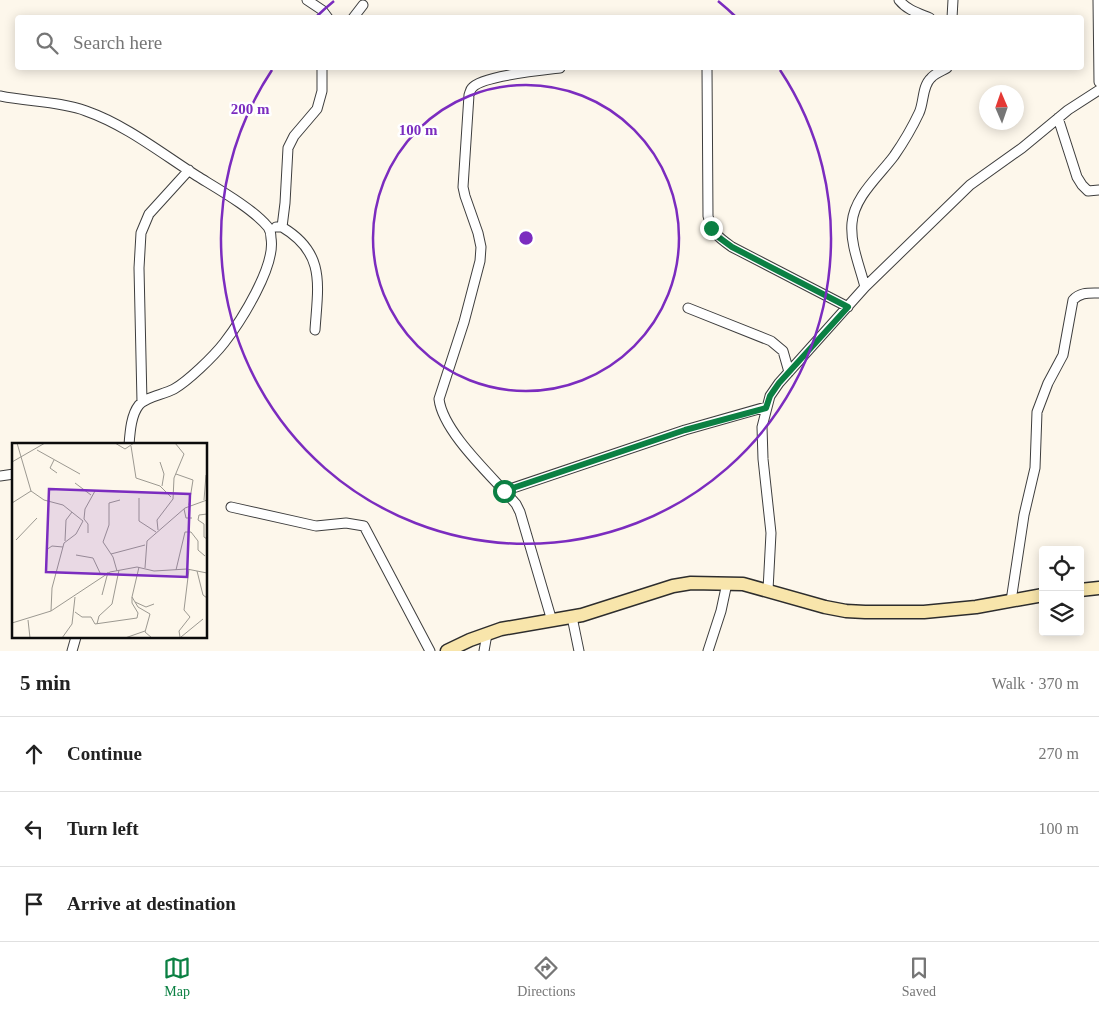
<!DOCTYPE html>
<meta charset="utf-8">
<style>
body{margin:0;font-family:"Times New Roman",serif;background:#f2f2f2;color:#222}
.controls{position:absolute;right:15px;bottom:15px;display:grid;overflow:hidden;border-radius:5px;box-shadow:0 2px 12px #0003}
.controls button{width:45px;height:45px;display:grid;place-items:center;padding:0;border:0;border-bottom:1px solid #e0e0e0;background:#fff;color:#222;font:25px sans-serif}
.compass{position:absolute;left:979px;top:85px;width:45px;height:45px;border-radius:50%;background:#fff;box-shadow:0 2px 12px #0003;rotate:358deg}
.stop{position:absolute;width:15px;height:15px;margin:-11px;border:4px solid #0b8043;border-radius:50%;background:#fff}
.stop.end{background:#0b8043;border-color:#fff;box-shadow:0 1px 5px #0008}
.list{margin:0;padding:0;list-style:none}
h2{display:flex;justify-content:space-between;align-items:center;height:65px;margin:0;padding:0 20px;font-size:21px}
h2 small{font-size:16px;font-weight:400;color:#767676}
.list li{display:grid;grid-template-columns:32px 1fr auto;gap:15px;align-items:center;box-sizing:border-box;height:75px;padding:0 20px;border-top:1px solid #e0e0e0}
.list b{display:block;font-size:19px;white-space:nowrap}
.list em{font-size:16px;font-style:normal;color:#767676}
.icon{flex:none;width:28px;height:28px;fill:none;stroke:currentColor;stroke-width:2;stroke-linecap:round;stroke-linejoin:round}
.map{position:relative;flex:none;width:1099px;height:651px;overflow:hidden}
.search{position:absolute;background:#fff;box-shadow:0 2px 12px #0003;left:15px;right:15px;top:15px;height:55px;display:flex;align-items:center;gap:12px;box-sizing:border-box;padding:0 18px;border-radius:5px;color:#767676;font-size:19px}
.sheet{height:290px;background:#fff}
nav{display:flex;justify-content:space-around;align-items:center;box-sizing:border-box;height:70px;border-top:1px solid #e0e0e0;background:#fff;font-size:14px;color:#767676}
nav a{display:grid;justify-items:center;gap:2px}
nav .on{color:#0b8043}
.map>svg:first-child{display:block}
.lines{fill:none;stroke-linecap:round;stroke-linejoin:round}
.street-casing{stroke:#3e3e3e;stroke-width:11}
.secondary-casing{stroke:#2d2d2d;stroke-width:15}
.street{stroke:#fff;stroke-width:9}
.secondary{stroke:#f8e5ab;stroke-width:12}
.route{stroke:#0b8043;stroke-width:6}
.ring{fill:none;stroke:#7b2cbf;stroke-width:2.5}
.inset-road{fill:none;stroke:#9c9991;stroke-width:1}
.view{fill:#7b2cbf;fill-opacity:0.15;stroke:#7b2cbf;stroke-width:2.5}
.inset-edge{fill:none;stroke:#0b0b0b;stroke-width:2.5}
.centre{fill:#7b2cbf;stroke:#fff;stroke-width:2.5}
.ring-label{font-size:15px;text-anchor:middle;font-weight:bold;fill:#7b2cbf;stroke:#fff;stroke-width:5;stroke-linejoin:round;paint-order:stroke}
</style>
<div class="map">
<svg width="1099" height="651" viewBox="0 0 1099 651">
<rect width="100%" height="100%" fill="#fdf7eb"/>
<g class="lines">
<defs>
<path id="street" d="M307,0L322,10L328,18
M899,0C907,10 918,13 930,18
M1098,0L1099,82
M353,18L363,5
M952,18L953,0
M707,68L708,216C712,233 718,237 732,247L848,307
M0,96C28,102 59,101 86,111C126,125 161,153 197,176C218,189 252,208 268,227C270,230 271,234 271,238C276,266 241,321 224,343C213,357 188,381 174,389C163,395 147,396 139,405C131,415 130,432 129,445
M1058,118L1077,177L1082,185L1088,191L1099,190
M276,227H282C326,253 318,285 315,330
M282,227L285,203L288,148L294,136L317,109L322,91V68
M865,287C860,267 850,244 852,223C854,197 879,176 894,156C903,143 912,128 919,113C924,103 922,86 931,78C935,73 942,71 947,68
M688,308L771,341L783,351L789,372
M142,402L139,268L141,233L149,214L189,170
M0,476L14,474
M504,491L685,430L766,407
M231,507L316,526L346,523L364,526L430,651
M768,590L771,533L763,459L762,427L770,396L779,383L865,287L970,185L1022,148L1068,110L1099,90
M1011,601L1024,515L1035,468L1037,412L1048,383L1063,355L1073,300C1080,292 1089,293 1099,293
M572,617L579,651
M552,621L520,512L516,504C494,478 443,433 439,399L464,322L480,261L481,247L478,233L465,196L463,187L469,95C470,93 470,90 472,88C481,76 543,70 560,68
M72,651L76,637
M484,651L487,634
M708,651L721,611L727,583"/>
<path id="secondary" d="M1080,590L1099,588
M447,651L470,640L501,629L582,615L673,586L691,583L743,584L825,607L846,611L865,612H924L976,607L1043,595"/>
</defs>
<use href="#street" class="street-casing"/>
<use href="#secondary" class="secondary-casing"/>
<use href="#street" class="street"/>
<use href="#secondary" class="secondary"/>
</g>
<g class="lines">
<path class="route" d="M504,491L685,430L766,408L770,396L779,383L848,307L732,247L717,236L711,228"/>
</g>
<g class="ring">
<circle cx="526" cy="238" r="153"/>
<path d="M316 17A305 305 0 0 1 334 1M718 1A305 305 0 0 1 736 17M780 70A305 305 0 1 1 272 70"/>
</g>
<g transform="translate(12 443)">
<rect width="195" height="195" fill="#fdf7eb"/>
<path class="inset-road" d="M5,0L19,48L32,57L51,62L71,78L64,91L52,100L40,145L39,168M103,0L113,6L122,0M119,3L124,35L148,43L159,54M25,7L68,31M42,17L38,25L45,30M0,19L33,0M148,19L152,31L150,43M164,31L181,37L177,62M63,40L79,52M127,55V78L144,89M192,57L194,32M195,57V71L187,72L186,77L192,81V94L195,96M0,60L19,48M172,66L174,75H180M72,76L73,66L83,48M72,76L76,81V90M146,87L145,77L161,56L162,35L172,11L163,0M4,97L25,75M53,98L54,77L60,69M34,107L40,103L51,104M99,111L133,102M64,112L81,115L89,132M127,124L120,154L126,164L138,171L133,189L140,195M133,125L135,98L173,65L195,57M164,127L173,89H179L186,98V107L193,113M105,128L101,114L91,99L97,82V60L108,57M185,128L191,152L195,155M90,152L96,129M123,159L134,164L142,161M63,169L70,174H79L83,181L125,175L126,170L120,160V154M16,177L18,195M0,180L39,168L98,129L125,124L142,128L175,126L195,130M85,181L87,173L100,161L107,127M168,194L167,188L178,174L172,167L177,126M169,194L191,176M50,195L60,181L63,154M113,195L133,188"/>
<path class="view" d="M37,46L178,51L175,134L34,129Z"/>
<rect width="195" height="195" class="inset-edge"/>
</g>
<circle cx="526" cy="238" r="8" class="centre"/>
<g class="ring-label">
<text x="250" y="114">200 m</text>
<text x="418" y="135">100 m</text>
</g>
</svg>
<div class="controls">
<button><svg class="icon" aria-label="locate" viewBox="0 0 24 24"><circle cx="12" cy="12" r="6"/><path d="M12 2v4M12 18v4M2 12h4M18 12h4"/></svg></button>
<button><svg class="icon" aria-label="layers" viewBox="0 0 24 24"><path d="M12 4l9 5-9 5-9-5zM3 14l9 5 9-5"/></svg></button>
</div>
<svg class="compass" viewBox="-18 -18 36 36"><path d="M0-13l5 13h-10z" fill="#e53935"/><path d="M0 13l5-13h-10z" fill="#767676"/></svg>
<div class="stop" style="left:504px;top:491px"></div>
<div class="stop end" style="left:711px;top:228px"></div>
<div class="search"><svg class="icon" aria-label="search" viewBox="0 0 24 24"><circle cx="10" cy="10" r="6"/><path d="M15 15l6 6"/></svg>Search here</div>
</div>
<section class="sheet">
<h2>5 min<small>Walk · 370 m</small></h2>
<ul class="list">
<li><svg class="icon" aria-label="ahead" viewBox="0 0 24 24"><path d="M12 20V5M6 11l6-6 6 6"/></svg><div><b>Continue</b></div><em>270 m</em></li>
<li><svg class="icon" aria-label="left" viewBox="0 0 24 24"><path d="M17 20v-9H6M10 6l-5 5 5 5"/></svg><div><b>Turn left</b></div><em>100 m</em></li>
<li><svg class="icon" aria-label="arrive" viewBox="0 0 24 24"><path d="M6 21V4h12l-3 4 3 4H6"/></svg><div><b>Arrive at destination</b></div></li>
</ul>
</section>
<nav>
<a class="on"><svg class="icon" aria-label="map" viewBox="0 0 24 24"><path d="M3 6l6-2 6 2 6-2v14l-6 2-6-2-6 2zM9 4v14M15 6v14"/></svg>Map</a>
<a><svg class="icon" aria-label="directions" viewBox="0 0 24 24"><path d="M12 3l9 9-9 9-9-9zM9 14v-3h6M13 9l2 2-2 2"/></svg>Directions</a>
<a><svg class="icon" aria-label="saved" viewBox="0 0 24 24"><path d="M7 4h10v16l-5-4-5 4z"/></svg>Saved</a>
</nav>
